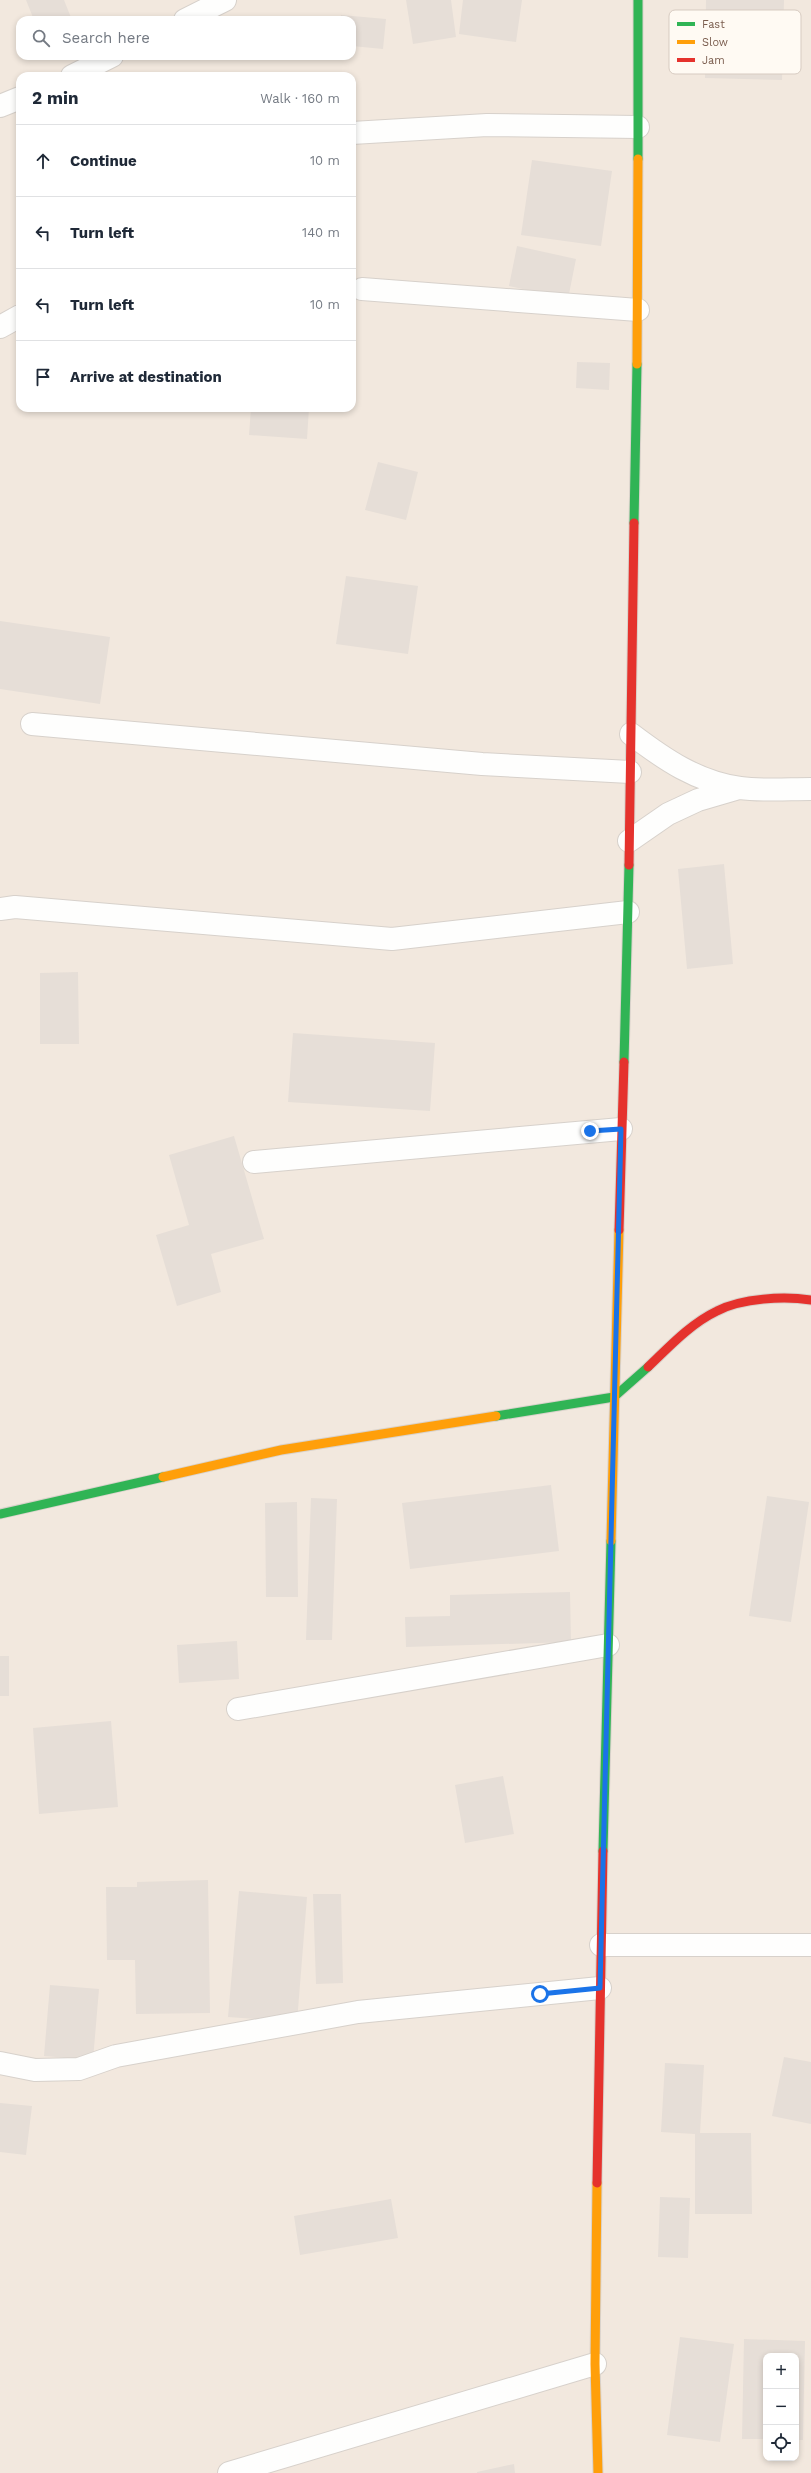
<!DOCTYPE html>
<meta charset="utf-8">
<style>
body{margin:0;font-family:"Work Sans",sans-serif;background:#f6f6f7;color:#1f2937}
.controls{position:absolute;right:12px;bottom:12px;display:grid;overflow:hidden;border-radius:8px;box-shadow:0 2px 6px #0003}
.controls button{width:36px;height:36px;display:grid;place-items:center;padding:0;border:0;border-bottom:1px solid #e0e1e3;background:#fff;color:#1f2937;font:20px sans-serif}
.stop{position:absolute;width:12px;height:12px;margin:-9px;border:3px solid #1a73e8;border-radius:50%;background:#fff}
.stop.end{background:#1a73e8;border-color:#fff;box-shadow:0 1px 4px #0008}
.list{margin:0;padding:0;list-style:none}
h2{display:flex;justify-content:space-between;align-items:center;height:52px;margin:0;padding:0 16px;font-size:17px}
h2 small{font-size:13px;font-weight:400;color:#747a83}
.list li{display:grid;grid-template-columns:26px 1fr auto;gap:12px;align-items:center;box-sizing:border-box;height:72px;padding:0 16px;border-top:1px solid #e0e1e3}
.list b{display:block;font-size:15px;white-space:nowrap}
.list em{font-size:13px;font-style:normal;color:#747a83}
.icon{flex:none;width:22px;height:22px;fill:none;stroke:currentColor;stroke-width:2;stroke-linecap:round;stroke-linejoin:round}
.map{position:relative;flex:none;width:811px;height:2473px;overflow:hidden}
.search{position:absolute;background:#fff;box-shadow:0 2px 6px #0003;left:16px;top:16px;width:340px;height:44px;display:flex;align-items:center;gap:10px;box-sizing:border-box;padding:0 14px;border-radius:12px;color:#747a83;font-size:15px}
.panel{position:absolute;background:#fff;box-shadow:0 2px 6px #0003;left:16px;top:72px;width:340px;height:340px;border-radius:12px}
.map>svg:first-child{display:block}
.residential{fill:#f2e8de;fill-rule:evenodd}
.building{fill:#e6ded7}
.lines{fill:none;stroke-linecap:round;stroke-linejoin:round}
.street-casing{stroke:#d7d1cb;stroke-width:24}
.fast-casing{stroke:#d9d2cb;stroke-width:11}
.slow-casing{stroke:#d9d2cb;stroke-width:11}
.jam-casing{stroke:#d9d2cb;stroke-width:11}
.street{stroke:#fefefd;stroke-width:22}
.fast{stroke:#30b455;stroke-width:9}
.slow{stroke:#ff9f0a;stroke-width:9}
.jam{stroke:#e5322d;stroke-width:9}
.route{stroke:#1a73e8;stroke-width:5}
.key{fill:#fffaf3;stroke:#d7cbc1;stroke-width:1}
.key-label{font-size:11px;fill:#7a5c4d}
</style>
<div class="map">
<svg width="811" height="2473" viewBox="0 0 811 2473">
<rect width="100%" height="100%" fill="#f9f5f0"/>
<path class="residential" d="M0,0H811V2473H0ZM20,20H352V56H20ZM20,76H352V408H20ZM766,2356H796V2458H766Z"/>
<path class="building" d="M26,0H64L72,20H34Z
M406,0H451L456,37L413,44Z
M463,0H522L516,42L459,34Z
M706,0H784L782,80L705,78Z
M341,15L386,19L383,49L352,46V20H340Z
M532,160L612,171L601,246L521,235Z
M517,246L576,259L568,299L509,286Z
M577,362L610,363L609,390L576,388Z
M251,408H309L307,439L249,435Z
M378,462L418,472L406,520L365,510Z
M346,576L418,586L408,654L336,644Z
M0,621L110,637L100,704L0,689Z
M724,864L733,964L687,969L678,869Z
M78,972L79,1044H40V973Z
M293,1033L435,1043L430,1111L288,1102Z
M234,1136L264,1239L211,1254L221,1292L177,1306L156,1235L189,1225L169,1155Z
M551,1485L559,1551L410,1569L402,1503Z
M767,1496L809,1502L791,1622L749,1616Z
M311,1498L337,1499L332,1640H306Z
M297,1502L298,1597H266L265,1503Z
M570,1592L571,1642L406,1647L405,1617L450,1616V1595Z
M237,1641L239,1679L179,1683L177,1645Z
M0,1656H9V1696H0Z
M111,1721L118,1807L39,1814L33,1728Z
M503,1776L514,1834L465,1843L455,1785Z
M208,1880L210,2013L136,2014L135,1960H107L106,1887H137V1882Z
M239,1891L307,1897L297,2022L228,2017Z
M313,1894H341L343,1983L316,1984Z
M50,1985L99,1989L93,2060L44,2056Z
M784,2057L811,2062V2124L772,2116Z
M665,2063L704,2065L700,2133H751L752,2214H695V2134L661,2132Z
M0,2103L32,2106L26,2155L0,2152Z
M660,2197L690,2198L688,2258L658,2257Z
M391,2199L398,2238L300,2255L294,2216Z
M680,2337L734,2344L720,2442L667,2435Z
M744,2339L805,2341L803,2440H796V2356H766V2439H742Z
M514,2464L515,2473H477V2472Z"/>
<g class="lines">
<defs>
<path id="street" d="M185,20L225,0
M72,76L112,56
M0,106L20,98
M352,133L487,125L638,127
M362,289L638,310
M0,327L20,316
M32,724L482,764L630,772
M631,734C664,759 697,782 740,788C763,791 788,789 811,789
M629,841L668,814L698,800L739,788
M0,909L15,907L392,939L628,912
M254,1162L621,1129
M238,1709L608,1645
M601,1945H811
M0,2063L35,2070L79,2069L116,2056L358,2012L600,1988
M229,2473L595,2364"/>
<path id="fast" d="M638,0V159
M634,523L637,364
M624,1062L629,865
M496,1416L614,1397L648,1367
M0,1514L163,1477
M603,1851L611,1541"/>
<path id="slow" d="M637,364L638,159
M163,1477L281,1450L496,1416
M611,1541L619,1230
M597,2183L595,2364L598,2473"/>
<path id="jam" d="M629,865L634,523
M619,1230L624,1062
M648,1367C669,1347 690,1324 717,1311C742,1298 784,1296 811,1300
M597,2183L603,1851"/>
</defs>
<use href="#street" class="street-casing"/>
<use href="#fast" class="fast-casing"/>
<use href="#slow" class="slow-casing"/>
<use href="#jam" class="jam-casing"/>
<use href="#street" class="street"/>
<use href="#fast" class="fast"/>
<use href="#slow" class="slow"/>
<use href="#jam" class="jam"/>
</g>
<g class="lines">
<path class="route" d="M540,1994L600,1988L621,1129L590,1131"/>
</g>
<rect x="669" y="10" width="132" height="64" rx="6" class="key"/>
<rect x="677" y="22" width="18" height="4" fill="#30b455"/>
<rect x="677" y="40" width="18" height="4" fill="#ff9f0a"/>
<rect x="677" y="58" width="18" height="4" fill="#e5322d"/>
<g class="key-label">
<text x="702" y="28">Fast</text>
<text x="702" y="46">Slow</text>
<text x="702" y="64">Jam</text>
</g>
</svg>
<div class="controls">
<button>+</button>
<button>−</button>
<button><svg class="icon" aria-label="locate" viewBox="0 0 24 24"><circle cx="12" cy="12" r="6"/><path d="M12 2v4M12 18v4M2 12h4M18 12h4"/></svg></button>
</div>
<div class="stop" style="left:540px;top:1994px"></div>
<div class="stop end" style="left:590px;top:1131px"></div>
<div class="search"><svg class="icon" aria-label="search" viewBox="0 0 24 24"><circle cx="10" cy="10" r="6"/><path d="M15 15l6 6"/></svg>Search here</div>
<section class="panel">
<h2>2 min<small>Walk · 160 m</small></h2>
<ul class="list">
<li><svg class="icon" aria-label="ahead" viewBox="0 0 24 24"><path d="M12 20V5M6 11l6-6 6 6"/></svg><div><b>Continue</b></div><em>10 m</em></li>
<li><svg class="icon" aria-label="left" viewBox="0 0 24 24"><path d="M17 20v-9H6M10 6l-5 5 5 5"/></svg><div><b>Turn left</b></div><em>140 m</em></li>
<li><svg class="icon" aria-label="left" viewBox="0 0 24 24"><path d="M17 20v-9H6M10 6l-5 5 5 5"/></svg><div><b>Turn left</b></div><em>10 m</em></li>
<li><svg class="icon" aria-label="arrive" viewBox="0 0 24 24"><path d="M6 21V4h12l-3 4 3 4H6"/></svg><div><b>Arrive at destination</b></div></li>
</ul>
</section>
</div>
